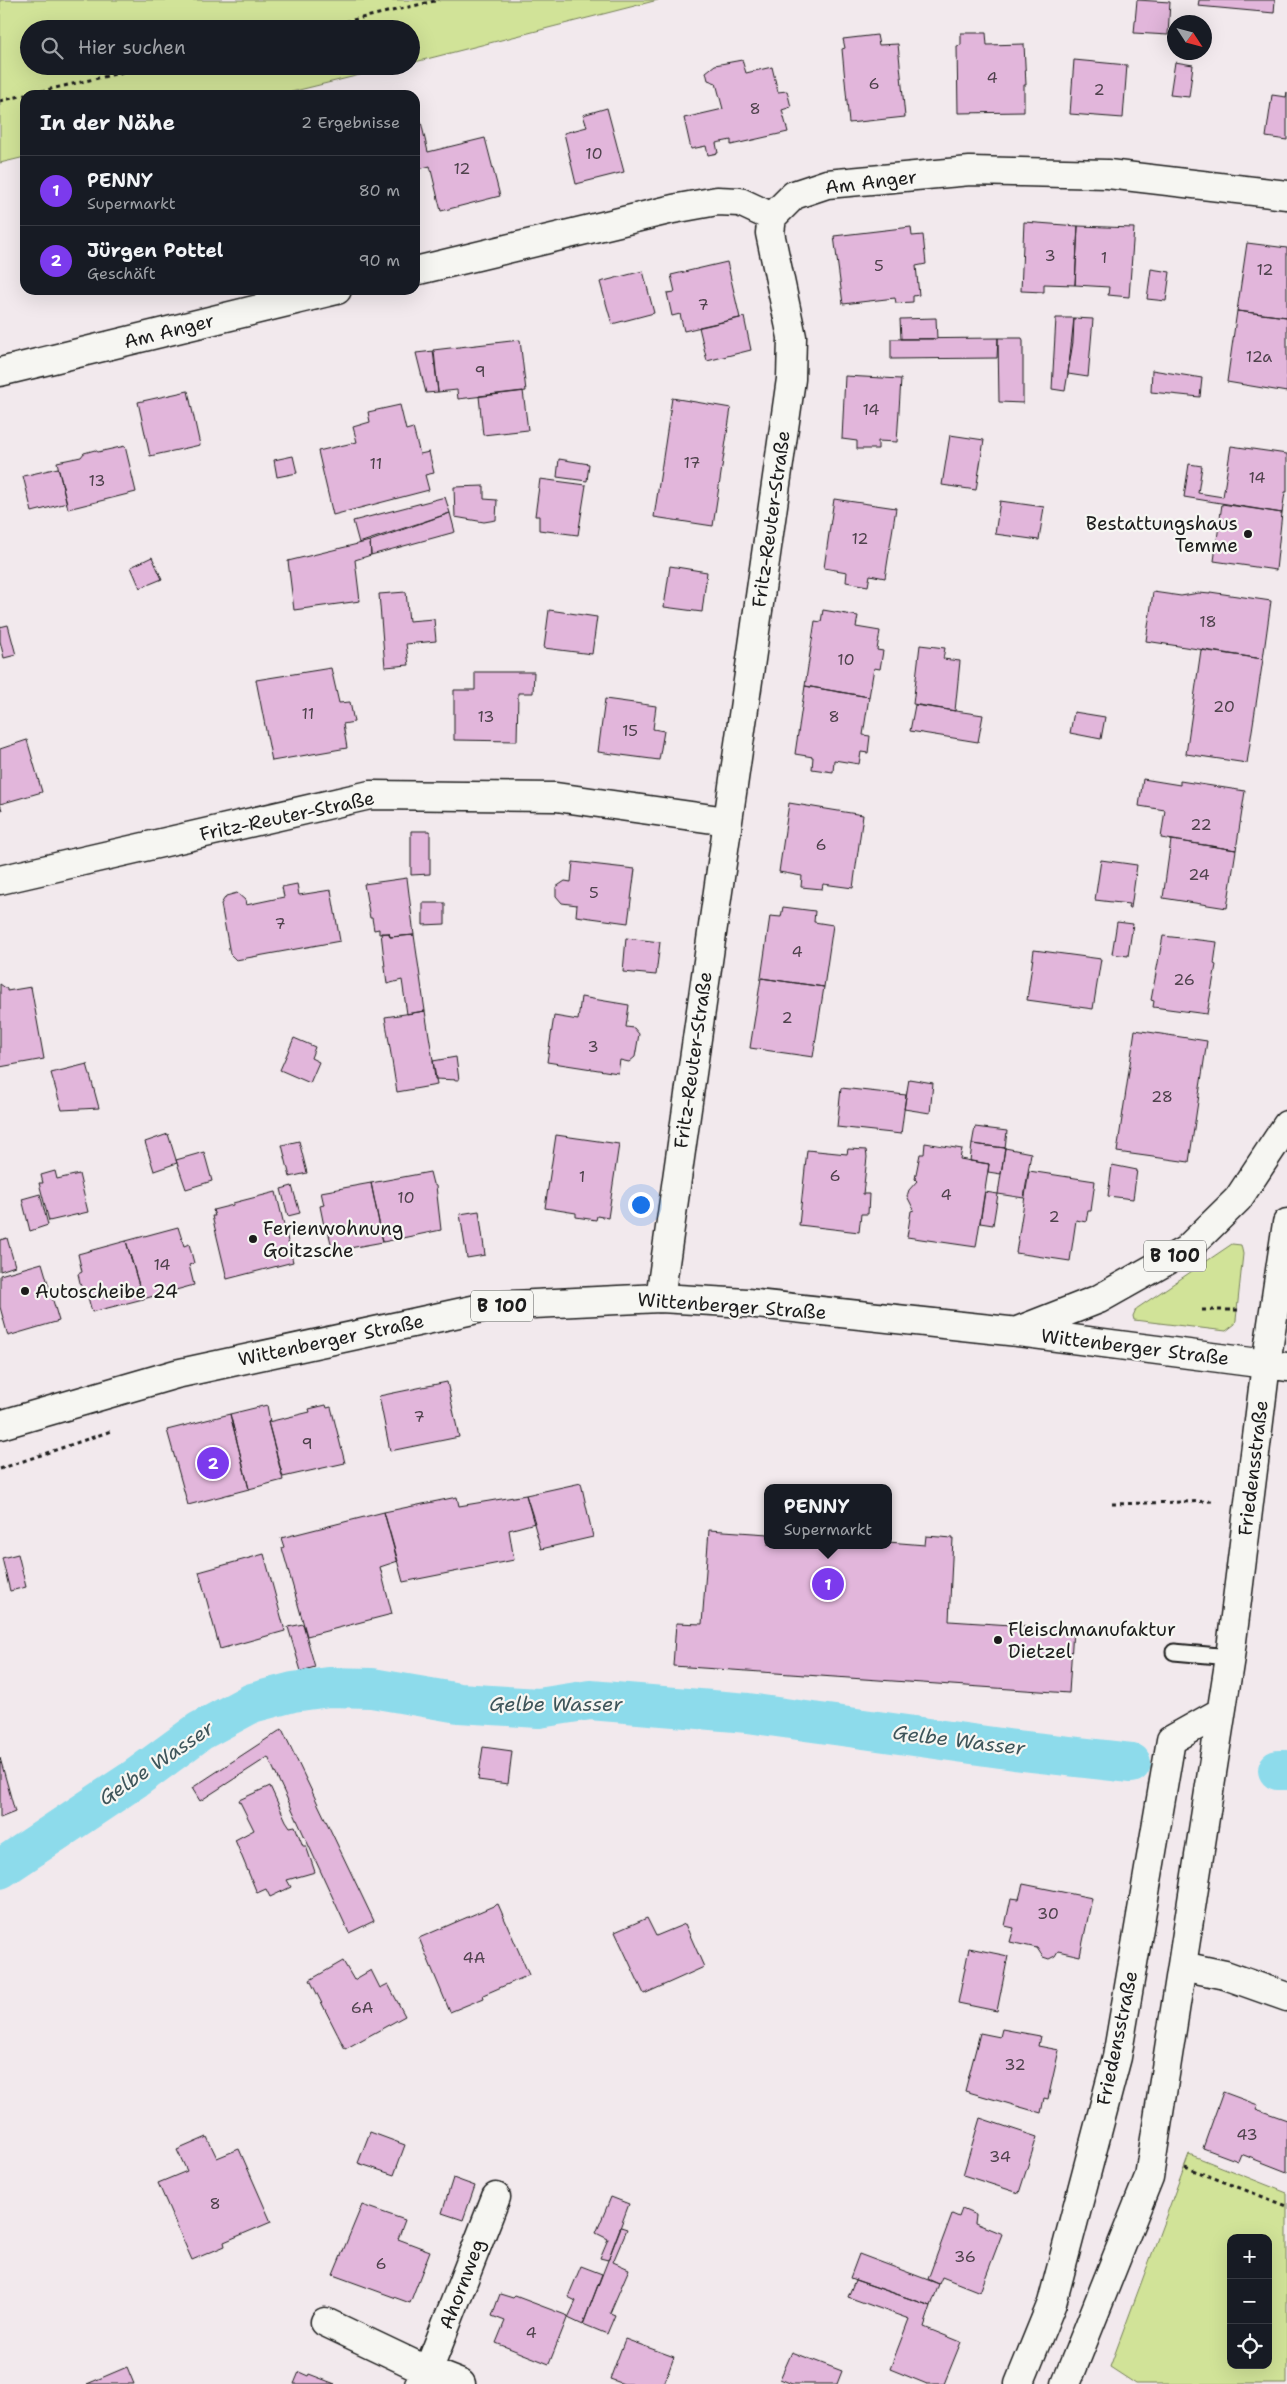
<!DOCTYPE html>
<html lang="de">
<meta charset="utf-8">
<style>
body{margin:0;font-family:"Shantell Sans",sans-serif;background:#242831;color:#f1f3f6}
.controls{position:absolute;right:15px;bottom:15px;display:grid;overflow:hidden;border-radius:10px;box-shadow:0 5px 20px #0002}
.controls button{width:45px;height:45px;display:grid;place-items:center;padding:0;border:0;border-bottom:1px solid #363941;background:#171b24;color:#f1f3f6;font:25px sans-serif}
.compass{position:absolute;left:1167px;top:15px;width:45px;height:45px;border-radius:50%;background:#171b24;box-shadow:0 5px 20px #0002;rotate:126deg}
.you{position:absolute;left:640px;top:1204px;width:18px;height:18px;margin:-12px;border:4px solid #fff;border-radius:50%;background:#1a73e8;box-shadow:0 0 0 8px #1a73e833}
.badge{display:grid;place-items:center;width:32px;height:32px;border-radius:50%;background:#7c3aed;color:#fff;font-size:16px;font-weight:700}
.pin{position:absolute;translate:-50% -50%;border:2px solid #fff;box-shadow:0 1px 5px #0006}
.popup{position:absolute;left:764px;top:1484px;width:128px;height:65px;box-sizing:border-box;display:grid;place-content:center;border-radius:10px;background:#171b24;filter:drop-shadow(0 1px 4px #0005);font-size:16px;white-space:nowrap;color:#9ea1a6}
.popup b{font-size:19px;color:#f1f3f6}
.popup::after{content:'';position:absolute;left:50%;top:100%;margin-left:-10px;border:10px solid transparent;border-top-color:#171b24}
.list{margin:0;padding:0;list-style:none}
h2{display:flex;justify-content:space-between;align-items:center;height:65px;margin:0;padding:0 20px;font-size:21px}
h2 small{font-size:16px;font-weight:400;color:#9ea1a6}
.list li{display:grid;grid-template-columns:32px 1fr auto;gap:15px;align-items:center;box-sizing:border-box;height:70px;padding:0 20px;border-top:1px solid #363941}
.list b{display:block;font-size:19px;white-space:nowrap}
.list p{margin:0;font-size:16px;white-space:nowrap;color:#9ea1a6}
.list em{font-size:16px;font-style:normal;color:#9ea1a6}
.icon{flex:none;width:28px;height:28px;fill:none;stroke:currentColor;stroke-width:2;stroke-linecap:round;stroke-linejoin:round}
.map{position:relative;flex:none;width:1287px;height:2384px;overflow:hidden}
.search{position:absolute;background:#171b24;box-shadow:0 5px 20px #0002;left:20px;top:20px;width:400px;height:55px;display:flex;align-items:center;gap:12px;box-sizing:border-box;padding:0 18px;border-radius:28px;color:#9ea1a6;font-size:19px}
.panel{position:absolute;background:#171b24;box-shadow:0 5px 20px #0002;left:20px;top:90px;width:400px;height:205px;border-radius:15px}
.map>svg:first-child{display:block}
.green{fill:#d1e398;stroke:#76805a;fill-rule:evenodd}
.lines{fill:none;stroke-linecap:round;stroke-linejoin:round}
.canal{stroke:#8ddbeb;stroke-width:40}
.building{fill:#e2b6db;stroke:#1c1c1c}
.service-casing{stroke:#1c1c1c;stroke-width:19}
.minor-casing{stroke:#1c1c1c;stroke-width:31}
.primary-casing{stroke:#1c1c1c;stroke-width:31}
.path{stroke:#1c1c1c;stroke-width:3;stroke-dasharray:4 4;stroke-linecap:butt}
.service{stroke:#f6f6f2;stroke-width:15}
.minor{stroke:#f6f6f2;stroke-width:28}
.primary{stroke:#f6f6f2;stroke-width:28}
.poi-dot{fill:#1c1c1c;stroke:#f6f6f2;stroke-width:2}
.labels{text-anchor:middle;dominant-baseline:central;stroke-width:4.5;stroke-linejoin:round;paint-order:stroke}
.number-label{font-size:16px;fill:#4e424c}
.shield{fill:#f6f6f2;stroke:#5d5d5c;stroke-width:1}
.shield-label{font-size:18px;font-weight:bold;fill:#1c1c1c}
.street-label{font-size:19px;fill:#1c1c1c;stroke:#f6f6f2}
.poi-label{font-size:19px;fill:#1c1c1c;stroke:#f6f6f2;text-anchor:start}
.water-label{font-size:20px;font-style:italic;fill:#3e555a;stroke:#f6f6f2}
</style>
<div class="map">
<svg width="1287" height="2384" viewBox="0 0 1287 2384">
<rect width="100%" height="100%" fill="#f2e9ed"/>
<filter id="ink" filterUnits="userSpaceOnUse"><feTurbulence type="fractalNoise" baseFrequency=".02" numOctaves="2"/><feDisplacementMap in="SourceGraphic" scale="10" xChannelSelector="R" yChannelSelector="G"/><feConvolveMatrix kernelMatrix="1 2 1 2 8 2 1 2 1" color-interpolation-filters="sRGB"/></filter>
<g filter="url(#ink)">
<path class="green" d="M0,0H658L411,63V29H29V66H396L279,95H25V157L0,163Z
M1232,1244L1241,1245L1243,1254L1236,1320L1235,1324L1226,1331L1134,1320L1133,1316L1136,1309Z
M1189,2154L1287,2193V2384H1136L1110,2367ZM1231,2238H1268V2365H1231Z"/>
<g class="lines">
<path class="canal" d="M1278,1770H1287
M0,1869L136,1778L200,1731L252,1703L293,1692L329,1687L372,1688L459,1703L539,1708L590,1700L748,1713L1015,1750L1131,1763"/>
</g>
<path class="building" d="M1137,0L1170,2L1168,35L1134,33Z
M1199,0H1275L1274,13L1198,6Z
M961,33H986L987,45L1024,44L1026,85H1024V112L958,113L957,46L961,45Z
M877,35L879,45L898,44L905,117L849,123L842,49L845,48L843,39Z
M742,60L746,73L772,67L778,92L787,91L791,107L782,110L788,132L731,145V140L716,143L718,153L708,155L706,146L691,149L684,118L723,109L716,83L708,80L706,72L715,65Z
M1074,60L1127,65L1123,118L1070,114Z
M1175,62L1193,65L1189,97L1170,95Z
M1287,92V140L1266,137L1272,95L1286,97Z
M607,108L624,172L576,184L564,133L587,127L583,115Z
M421,122L428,152L485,138L500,196L441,211L430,166L415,170V124Z
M1024,222L1078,226L1075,285L1044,284V292L1021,291Z
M1078,226L1134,228L1129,297L1108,295L1109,287L1075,285Z
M911,227L912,236L923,235L926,264L916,266L919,295L913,296V302L896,303L895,298L843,304L834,236Z
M1247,243L1287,248V317L1237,311Z
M727,262L740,318L684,331L680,314L672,316L667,293L675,292L671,275Z
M1151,269L1170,272L1166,301L1147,299Z
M643,271L654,313L612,324L600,282Z
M1237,311L1287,317V392L1227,382Z
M744,317L751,350L707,361L699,327Z
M936,318L937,339H901L900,319Z
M1056,318H1074L1073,342L1065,391L1052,389Z
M1074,318L1093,319L1088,377L1068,374Z
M998,338L997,358L891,359V339Z
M998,338H1022L1023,340V403L999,402Z
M520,340L526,391L458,399L457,390L438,392L433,350Z
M434,351L438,392L426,393L416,353Z
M1152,370L1202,378L1200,397L1151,392Z
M845,376L901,379L897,442L878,441V449H857V441L842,439Z
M188,391L200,445L150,456L138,402Z
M523,391L528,430L483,435L479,396Z
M672,398L731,408L713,526L654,517Z
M400,405L406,430L413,428L420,454L429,452L434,473L425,475L429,490L333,515L318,451L357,442L353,427L370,422L368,412Z
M950,435L984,440L976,490L942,485Z
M125,446L136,492L68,509L57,462L81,457L84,453L95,450L98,452Z
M1231,446L1287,454V492H1285L1282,513L1184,497L1189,464L1202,466L1198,493L1223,497Z
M293,456L297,473L277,477L274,460Z
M559,459L589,464L587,481L557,477Z
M58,468L67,503L32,512L23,476Z
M540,479L586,485L578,535L539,530V516H535Z
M484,486V499L497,500L496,520L484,522L455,517L454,487Z
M445,497L450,513L359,543L353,521Z
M834,499L896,508L885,578L870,575L868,586L846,582L847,572L824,568Z
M1000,501L1044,507L1039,540L995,534Z
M1222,504L1282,513L1276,570L1214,561Z
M450,513L455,532L371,555L370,541Z
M370,541L371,555L355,560L360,601L294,610L288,561Z
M152,557L162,579L140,588L131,567Z
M670,566L707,572L702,612L664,607Z
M406,592L409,621L434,619L436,641L406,644L409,665L385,667L379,594Z
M1153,592L1181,596L1199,593L1210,594V592L1271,601L1263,659L1146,641Z
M549,610L597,617L592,654L544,648Z
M823,610L858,616L856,627L880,631L877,650L883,651L880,669L874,668L869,697L805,686L815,621L821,622Z
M8,625L16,655L4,658L0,641V627Z
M920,645L945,648L943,659L960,661L955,711L913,704Z
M1201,650L1263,659L1247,763L1186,754Z
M331,668L339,703L350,702L354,722L343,724L347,748L272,761L256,680Z
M475,672H534L533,693H518L517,741L454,740V690H475Z
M805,686L869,697L863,735L870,736L868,753L861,752L859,764L834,760L833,772L812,769L813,757L795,754Z
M605,699L656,706L653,729L664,731L659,760L598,752Z
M915,705L983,715L978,742L910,731Z
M1074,712L1105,717L1101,739L1070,733Z
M27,740L42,792L0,804L2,810L0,811V749Z
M1143,779L1180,785V781L1245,791L1236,850L1161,838L1165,810L1139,806Z
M789,803L863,815L853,888L823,884L822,889L801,887L802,876L779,872Z
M411,831H430V874L411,875Z
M1171,840L1236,850L1227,908L1163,898Z
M1101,860L1137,865L1131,908H1128L1129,904L1095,900Z
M573,862L635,869L628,923L576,916L577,905L562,903L556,896V887L565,881L571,882Z
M407,878L414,935L390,937L389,933L379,934V929L374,930L372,918H370L364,884Z
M297,884L299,895L331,890L340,941L236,960L230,954L221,904L226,896L237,893L245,900L246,905L284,897L282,887Z
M423,903H445V924L423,925Z
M783,907L815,911L814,922L833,925L824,987L761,978L770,916L781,917Z
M1117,922L1133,924L1128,956L1112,954Z
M381,933H389L390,937L414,935L425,1011L407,1014L402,980L387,984Z
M1163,936L1217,942L1214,964L1216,965L1207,1014L1153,1007L1154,1001L1151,1000Z
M626,938L660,942L656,975L623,972Z
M1034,950L1101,959L1093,1009L1027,1000Z
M761,978L824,987L813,1057L750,1048Z
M0,984L7,989V991L31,987L44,1059L0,1067Z
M581,997L629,1005L626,1027L634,1028L639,1034L635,1057L629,1062L620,1060L618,1073L547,1062L554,1016L578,1020Z
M425,1011L437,1085L397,1092L385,1017Z
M1135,1030L1207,1041L1189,1162L1117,1152Z
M294,1038L315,1047L311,1058L319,1062L310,1083L280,1070Z
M456,1057L459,1080L435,1079L433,1061Z
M87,1064L99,1108L62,1110L51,1073Z
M909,1079L933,1083L930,1113L904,1109Z
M841,1088L906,1095L901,1134L837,1127Z
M975,1127L1007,1131L1005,1148L972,1144Z
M168,1134L177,1163L154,1171L145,1142Z
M556,1135L619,1144L608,1218L597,1216L596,1220L576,1217V1213L545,1208Z
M299,1141L307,1173L290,1177L282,1145Z
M925,1143L962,1149L960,1159L989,1164L976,1247L907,1237L911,1211L914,1210L907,1196L909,1190L917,1181L915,1179L920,1154H924Z
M972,1144L1005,1148L1001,1174L988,1172L989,1164L970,1161Z
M1005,1148L1031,1153L1024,1198L998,1194Z
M848,1149L866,1150L867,1157L863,1194H869L868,1214H861L859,1232L799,1225L807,1150L847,1154Z
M204,1152L212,1181L186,1189L176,1160Z
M1112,1165L1137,1170L1133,1199L1108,1196Z
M55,1171L57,1179L79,1174L88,1212L49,1221L39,1183H43L41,1175Z
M1029,1171L1095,1181L1091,1211H1088L1086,1222L1076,1220L1070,1261L1016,1253Z
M430,1172L433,1184L436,1186L441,1230L383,1242L371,1183Z
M371,1183L383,1242L333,1251L328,1231H325L320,1206L324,1205L321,1192Z
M292,1186L300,1213L288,1216L281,1189Z
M276,1192L293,1262L227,1279L212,1216H215L213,1210L233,1205V1203Z
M985,1192L998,1194L993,1225L980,1223Z
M40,1194L48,1225L30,1231L22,1199Z
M479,1211L485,1255L467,1258L460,1214Z
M178,1227L184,1246L189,1244L194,1263L189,1265L194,1285L143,1299L126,1241Z
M7,1238L15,1266L0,1271V1240Z
M126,1241L143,1299L92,1312L86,1290L82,1291L78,1274L82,1272L78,1254Z
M42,1263L59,1321L8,1336L0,1307V1275Z
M447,1382L459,1437L390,1451L379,1396Z
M267,1405L270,1422H268L283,1480L249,1489L230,1414Z
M326,1405L327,1408L331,1407L345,1463L283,1477L268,1422L310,1412L309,1409Z
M230,1414L249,1489L188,1505L167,1430Z
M581,1483L593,1537L541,1549L526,1495Z
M526,1495L535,1523L509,1530L514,1560L403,1582L384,1512L457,1497L459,1506Z
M384,1512L398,1561L380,1567L392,1614L307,1636L282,1548L284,1547L281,1538Z
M709,1530L768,1534V1545H888V1542L925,1545L926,1536L953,1538L949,1621L1073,1629L1069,1693L673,1666L676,1623L702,1624Z
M18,1554L26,1587L10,1591L2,1558Z
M264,1554L285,1631L220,1649L199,1572Z
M303,1624L315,1667L301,1671L288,1627Z
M282,1729L374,1921L349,1933L268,1757L200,1801L192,1788Z
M483,1747L512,1751L508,1784L478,1780Z
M0,1758L15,1812L0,1818Z
M270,1786L286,1821L290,1827L295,1826L303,1846H306L315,1872L287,1880L291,1887L270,1897L266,1889L257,1893L235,1840L254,1830L239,1800Z
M1023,1884L1092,1898L1080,1956L1058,1951L1055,1956L1049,1959L1043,1957L1037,1948L1010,1942L1014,1928L1005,1926L1011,1898L1019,1899Z
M498,1904L529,1975L483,1995L484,1998L450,2012L419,1938Z
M647,1918L656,1936L685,1924L704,1967L644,1994L615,1932Z
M969,1948L1008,1956L997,2011L958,2003Z
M343,1961L354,1980L371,1970L380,1988L388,1984L405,2016L345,2049L310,1980Z
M1002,2029L1040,2036L1038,2046L1059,2050L1048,2099L1044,2098L1041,2113L965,2091L980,2033L1000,2037Z
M1223,2092L1258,2105L1256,2109L1287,2120V2172L1241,2154L1238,2161L1203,2148Z
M980,2118L1037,2137L1019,2193L963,2175Z
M370,2132L405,2145L394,2175L358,2163Z
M207,2137L217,2158L239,2149L271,2222L224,2242L225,2246L192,2260L158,2183L187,2171L177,2150Z
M453,2178L475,2186L463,2220L442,2213Z
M611,2197L629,2204L608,2260L600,2258L608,2239L596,2233Z
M362,2205L405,2220L398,2239L430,2251L410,2303L333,2275Z
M962,2209L976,2215L975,2223L1002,2234L980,2292L942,2277L939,2284L928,2279L952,2214L959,2217Z
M621,2227L627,2229L613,2262L629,2269L610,2313L615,2315L607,2334L583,2324Z
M859,2254L939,2284L931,2306L850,2278Z
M581,2266L602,2274L583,2325L568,2318L576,2301L568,2297Z
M855,2280L931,2306L924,2327L961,2342L944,2384H927L890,2369L909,2319L848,2297Z
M500,2294L513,2298L515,2296L568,2316L549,2364L496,2343L505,2321L492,2316Z
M625,2339L674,2357L664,2384H624L610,2379Z
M792,2352L842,2371L837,2384H792L780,2379Z
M127,2367L134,2384H87Z
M299,2372L308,2376L309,2374L335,2384H294Z"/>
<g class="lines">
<defs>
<path id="service" d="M1174,1652L1230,1657"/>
<path id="minor" d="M772,217L794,195L827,184L970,171L1108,174L1287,195
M415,271L673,209L717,201L740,202L772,217
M0,372L337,290
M0,880L370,795L556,797L727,821
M660,1298L791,379L792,337L770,233L772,217
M1182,1966L1225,1975L1287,1997
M325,2322L428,2371L461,2384
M419,2384L428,2371L496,2197
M1019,2384L1052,2303L1117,2057L1171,1740L1221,1712
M1066,2384L1149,2177L1230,1657L1266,1364L1287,1367"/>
<path id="primary" d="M1020,1330L1099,1299L1186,1250L1238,1199L1287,1125
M0,1425L176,1374L491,1306L660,1298L747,1303L1018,1332L1266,1364L1287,1223"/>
</defs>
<use href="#service" class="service-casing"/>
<use href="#minor" class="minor-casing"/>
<use href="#primary" class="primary-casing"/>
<path class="path" d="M314,29L439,0
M25,95L150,66
M0,101L25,95
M1202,1310H1239
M0,1469L111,1431
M1112,1504L1216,1501
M1185,2167L1287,2206"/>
<use href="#service" class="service"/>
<use href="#minor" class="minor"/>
<use href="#primary" class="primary"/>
</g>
</g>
<g class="poi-dot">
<circle cx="1248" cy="534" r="5"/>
<circle cx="253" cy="1239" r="5"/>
<circle cx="25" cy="1291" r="5"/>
<circle cx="998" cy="1640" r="5"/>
</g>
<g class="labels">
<g class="number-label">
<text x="992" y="77">4</text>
<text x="874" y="83">6</text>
<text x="1099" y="89">2</text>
<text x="755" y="108">8</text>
<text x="594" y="153">10</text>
<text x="462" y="168">12</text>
<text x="1050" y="255">3</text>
<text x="1104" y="257">1</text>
<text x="879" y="265">5</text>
<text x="1265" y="269">12</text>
<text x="703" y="304">7</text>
<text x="1259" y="356">12a</text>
<text x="480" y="371">9</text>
<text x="871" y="409">14</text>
<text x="692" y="462">17</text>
<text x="376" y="463">11</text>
<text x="1257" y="477">14</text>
<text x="97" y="480">13</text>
<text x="860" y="538">12</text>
<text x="1208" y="621">18</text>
<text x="846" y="659">10</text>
<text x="1224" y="706">20</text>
<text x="308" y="713">11</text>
<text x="486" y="716">13</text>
<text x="834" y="716">8</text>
<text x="630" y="730">15</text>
<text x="1201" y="824">22</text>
<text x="821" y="844">6</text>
<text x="1199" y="874">24</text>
<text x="594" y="892">5</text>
<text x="280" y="923">7</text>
<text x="797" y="951">4</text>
<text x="1184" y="979">26</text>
<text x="787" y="1017">2</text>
<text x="593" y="1046">3</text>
<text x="1162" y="1096">28</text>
<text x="835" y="1175">6</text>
<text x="582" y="1176">1</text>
<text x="946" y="1194">4</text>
<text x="406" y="1197">10</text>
<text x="1054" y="1216">2</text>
<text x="162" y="1264">14</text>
<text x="419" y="1416">7</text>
<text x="307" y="1443">9</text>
<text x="1048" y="1913">30</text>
<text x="474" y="1957">4A</text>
<text x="362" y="2007">6A</text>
<text x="1015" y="2064">32</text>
<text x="1247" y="2134">43</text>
<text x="1000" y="2156">34</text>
<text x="215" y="2203">8</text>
<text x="965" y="2256">36</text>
<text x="381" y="2263">6</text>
<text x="531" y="2332">4</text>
</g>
<g class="shield">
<rect x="1144" y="1240.5" width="62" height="31" rx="4"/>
<rect x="471" y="1290.5" width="62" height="31" rx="4"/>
</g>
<g class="shield-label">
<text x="1175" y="1256">B 100</text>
<text x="502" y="1306">B 100</text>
</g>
<g class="street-label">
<text transform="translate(871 182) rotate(-7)">Am Anger</text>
<text transform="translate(169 331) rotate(-14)">Am Anger</text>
<text transform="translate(771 519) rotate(-82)">Fritz-Reuter-Straße</text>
<text transform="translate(287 816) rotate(-12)">Fritz-Reuter-Straße</text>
<text transform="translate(693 1060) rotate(-82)">Fritz-Reuter-Straße</text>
<text transform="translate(732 1306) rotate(4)">Wittenberger Straße</text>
<text transform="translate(331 1340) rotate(-12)">Wittenberger Straße</text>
<text transform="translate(1135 1347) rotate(7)">Wittenberger Straße</text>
<text transform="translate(1253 1468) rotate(-83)">Friedensstraße</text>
<text transform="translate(1117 2038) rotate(-78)">Friedensstraße</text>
<text transform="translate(462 2284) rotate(-69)">Ahornweg</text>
</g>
<g class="poi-label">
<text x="1238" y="523" text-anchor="end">Bestattungshaus<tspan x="1238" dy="22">Temme</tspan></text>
<text x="263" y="1228">Ferienwohnung<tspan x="263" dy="22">Goitzsche</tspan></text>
<text x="35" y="1291">Autoscheibe 24</text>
<text x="1008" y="1629">Fleischmanufaktur<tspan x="1008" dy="22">Dietzel</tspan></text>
</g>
<g class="water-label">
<text x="556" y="1704">Gelbe Wasser</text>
<text transform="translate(959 1740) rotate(7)">Gelbe Wasser</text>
<text transform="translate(156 1763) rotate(-34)">Gelbe Wasser</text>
</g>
</g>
</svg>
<div class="controls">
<button>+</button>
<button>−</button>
<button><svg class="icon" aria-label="locate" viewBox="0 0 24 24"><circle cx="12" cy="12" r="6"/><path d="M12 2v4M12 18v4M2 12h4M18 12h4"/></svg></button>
</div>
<svg class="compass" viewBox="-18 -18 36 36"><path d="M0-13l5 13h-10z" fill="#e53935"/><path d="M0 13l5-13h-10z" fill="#9ea1a6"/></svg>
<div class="you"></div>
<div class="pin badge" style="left:828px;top:1584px">1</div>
<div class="popup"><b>PENNY</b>Supermarkt</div>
<div class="pin badge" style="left:213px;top:1463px">2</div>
<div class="search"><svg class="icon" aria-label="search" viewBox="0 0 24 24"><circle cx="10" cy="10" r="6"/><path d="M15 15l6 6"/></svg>Hier suchen</div>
<section class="panel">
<h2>In der Nähe<small>2 Ergebnisse</small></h2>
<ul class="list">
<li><span class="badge">1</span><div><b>PENNY</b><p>Supermarkt</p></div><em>80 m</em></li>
<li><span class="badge">2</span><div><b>Jürgen Pottel</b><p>Geschäft</p></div><em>90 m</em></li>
</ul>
</section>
</div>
